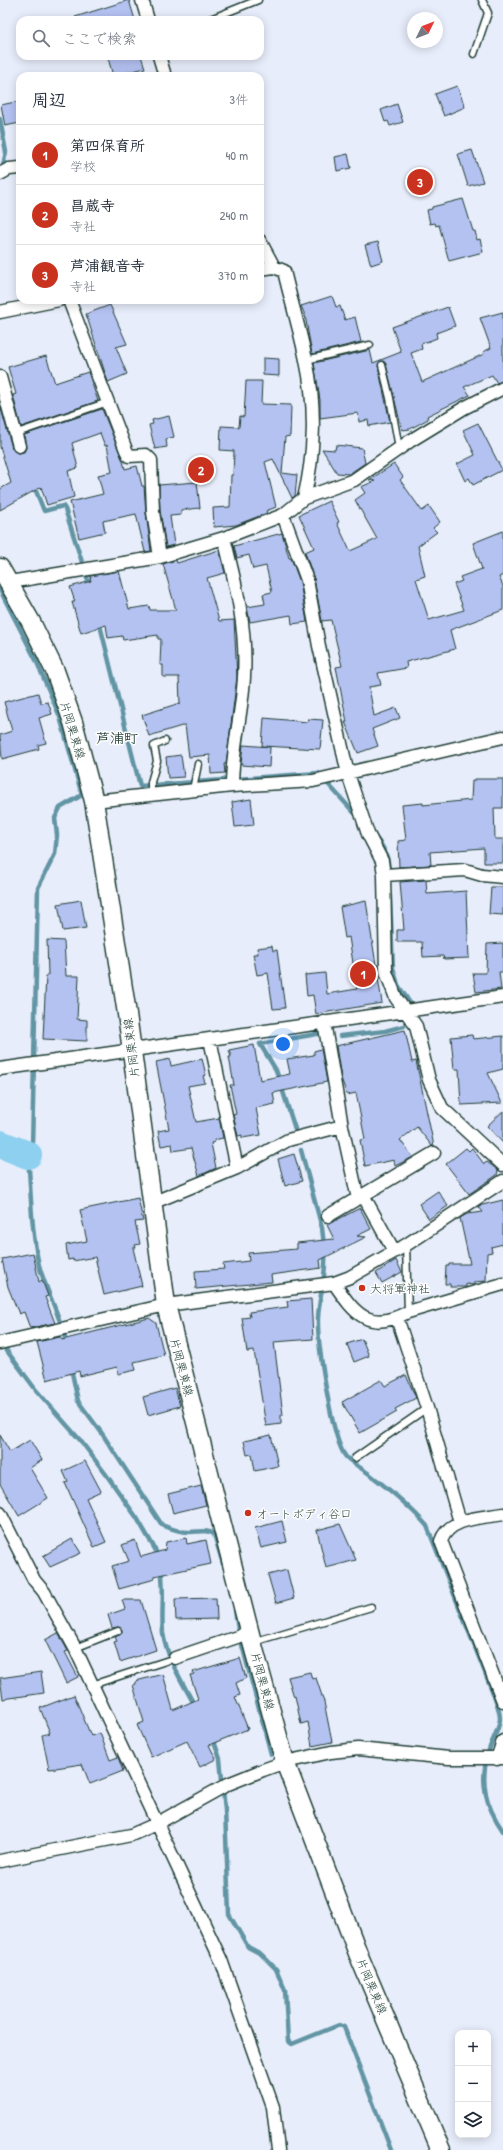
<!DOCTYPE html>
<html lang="ja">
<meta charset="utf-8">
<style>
body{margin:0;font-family:"Patrick Hand","Klee One",sans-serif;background:#f6f6f7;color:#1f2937}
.controls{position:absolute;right:12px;bottom:12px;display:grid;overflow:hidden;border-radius:8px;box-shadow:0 2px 10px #0003}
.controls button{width:36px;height:36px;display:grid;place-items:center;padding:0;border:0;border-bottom:1px solid #e0e1e3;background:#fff;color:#1f2937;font:20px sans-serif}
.compass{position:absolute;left:407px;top:12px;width:36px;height:36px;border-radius:50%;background:#fff;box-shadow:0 2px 10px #0003;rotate:47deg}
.you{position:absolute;left:283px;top:1044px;width:14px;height:14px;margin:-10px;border:3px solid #fff;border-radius:50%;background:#1a73e8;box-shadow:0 0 0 6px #1a73e833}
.badge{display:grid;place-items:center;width:26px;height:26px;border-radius:50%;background:#c8321e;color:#fff;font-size:13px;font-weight:700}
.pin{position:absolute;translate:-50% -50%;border:2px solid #fff;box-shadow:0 1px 4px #0006}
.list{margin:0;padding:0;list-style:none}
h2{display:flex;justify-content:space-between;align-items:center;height:52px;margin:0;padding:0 16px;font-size:17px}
h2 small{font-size:13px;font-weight:400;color:#747a83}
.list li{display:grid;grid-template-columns:26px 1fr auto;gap:12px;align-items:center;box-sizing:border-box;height:60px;padding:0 16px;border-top:1px solid #e0e1e3}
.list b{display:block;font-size:15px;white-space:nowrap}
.list p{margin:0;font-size:13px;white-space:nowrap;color:#747a83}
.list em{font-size:13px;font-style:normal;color:#747a83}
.icon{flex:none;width:22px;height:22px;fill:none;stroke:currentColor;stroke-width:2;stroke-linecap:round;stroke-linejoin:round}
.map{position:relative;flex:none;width:503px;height:2150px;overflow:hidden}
.search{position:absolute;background:#fff;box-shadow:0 2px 10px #0003;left:16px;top:16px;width:248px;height:44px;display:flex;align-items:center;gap:10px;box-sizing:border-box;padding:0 14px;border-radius:12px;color:#747a83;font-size:15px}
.panel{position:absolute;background:#fff;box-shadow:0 2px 10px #0003;left:16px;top:72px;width:248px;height:232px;border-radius:12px}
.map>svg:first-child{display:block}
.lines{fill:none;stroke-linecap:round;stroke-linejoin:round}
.stream{stroke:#6295a4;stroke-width:4.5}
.river{stroke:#8ed0ef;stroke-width:28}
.building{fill:#b4c2f2;stroke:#1f3d34}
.service-casing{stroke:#1f3d34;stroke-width:9}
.minor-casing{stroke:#1f3d34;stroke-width:15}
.secondary-casing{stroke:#1f3d34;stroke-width:21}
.service{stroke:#fff;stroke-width:6}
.minor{stroke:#fff;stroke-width:12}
.secondary{stroke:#fff;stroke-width:18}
.poi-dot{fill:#c8321e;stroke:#fff;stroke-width:1.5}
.labels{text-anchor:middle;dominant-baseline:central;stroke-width:3;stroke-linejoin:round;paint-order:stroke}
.street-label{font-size:12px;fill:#1f3d34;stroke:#fff}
.poi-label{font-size:12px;fill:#1f3d34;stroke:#fff;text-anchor:start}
.quarter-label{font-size:14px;font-weight:bold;fill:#1f3d34;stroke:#fff}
</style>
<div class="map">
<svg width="503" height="2150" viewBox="0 0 503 2150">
<rect width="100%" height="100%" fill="#e8edfb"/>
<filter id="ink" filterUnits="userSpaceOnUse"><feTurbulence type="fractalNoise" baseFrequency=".025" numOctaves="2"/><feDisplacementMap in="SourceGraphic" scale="8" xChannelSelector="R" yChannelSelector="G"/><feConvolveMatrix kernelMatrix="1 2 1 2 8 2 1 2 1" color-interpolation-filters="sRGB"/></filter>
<g filter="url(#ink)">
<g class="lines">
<path class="stream" d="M0,119L6,152L2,170
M34,486L44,511L63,506L65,509L90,587
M0,590L36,660L60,717L82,795L60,808L55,818L57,835L55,854L38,888L32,1147L28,1155C31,1191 31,1230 39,1265C46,1292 61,1316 66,1343
M99,621L140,786L318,773L358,817
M375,837C385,848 389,858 389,873
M390,896L393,968L398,985L414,1009
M340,1036L385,1031L404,1026
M295,1129L276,1070L260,1044L317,1034
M301,1150L322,1228L324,1245
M325,1252C327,1275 319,1295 318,1318C317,1341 332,1441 346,1457C352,1463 361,1468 368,1473C389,1489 410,1506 427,1526L495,1698C497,1704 500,1712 500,1719C499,1730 492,1740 489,1750C479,1781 485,1805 503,1831
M1,1343L36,1390L80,1440L105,1473L137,1518L155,1549L158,1558
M71,1368L78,1401L101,1432L162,1525C171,1529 179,1532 190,1532C199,1532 206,1529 214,1534L223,1564
M161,1568C165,1592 161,1611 163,1633C167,1659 183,1683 195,1706
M235,1610L238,1630L271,1754
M213,1738L220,1759L225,1810L229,1914L248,1947L261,1954L276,1969L285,1990L288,2041L292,2044L339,2025L344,2027L391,2150"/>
<path class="river" d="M0,1144L28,1155"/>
</g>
<path class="building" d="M129,0L135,20H75V17Z
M116,56H141L145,68L113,76L108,58Z
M457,86L465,107L444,116L435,94Z
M20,101V123L5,126L1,105Z
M397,104L403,122L390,126L388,121L385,122L381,110Z
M472,150L483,182L468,186L458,154Z
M348,154L351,168L337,171L335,157Z
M463,199L473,231H475L477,240L480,239L483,252L449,261L439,225L436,226L435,223L430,224L427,210L432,209V207Z
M378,242L383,261L371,265L365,245Z
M332,296L336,307L340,306L345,320L355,317L361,342L312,354L305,315L301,306Z
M110,305L127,344L116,347L127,374L108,382L86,314Z
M448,307L455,326L436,333L437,338L421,344L422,349L411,353L422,382L484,354L483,352L491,348L480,318L503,312V381L497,383L492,375L464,387L470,395L427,416L428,419L410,429L402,430L386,364L381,361L378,366L390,422L369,426L368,420L359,422L358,413L320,418V400L314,363L370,350L373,363L401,352L392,327Z
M46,356L55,383L88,372L98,401L21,427L13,395L16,394L8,367Z
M263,358L279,359V376L263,375Z
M246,381H262L261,404L291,405L290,436L285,437L282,473L297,475L295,496L292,498L273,459L265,462L276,507L266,511L267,513L236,525L214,527L213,508L230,507L231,475H233L234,451L220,450L221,426L239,427L240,416L244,417Z
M0,405L12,448L18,453L24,452L26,448L24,435L102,409L123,461L125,469L137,466L142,486H144L146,513L151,551L145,552L136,514L103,521L105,532L79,538L70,502L103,494L98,475L112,472L107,445L105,446L100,433L72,443L78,468L68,471L74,497L47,505L41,487L0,510V489L11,483L0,447Z
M169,416L174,437L166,439L167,447L155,449L149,425L153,424L152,420Z
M478,423L502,470L473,485L469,478L465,481L457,464L475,455L463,430Z
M336,445L362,448L365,463L349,474L337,473L322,449L335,450Z
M394,464L403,477L400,480L422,511L429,506L440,522L433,528L437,532L418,546L425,576L416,579L429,620L464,610L454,584L462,581L460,577L482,569L473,543L503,531V575L499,577L503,586V610L450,630L455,649L406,662L407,668L378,673L381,685L369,687L374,716L396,708L400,718L372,729L378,746L358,753L345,722H347L336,667L342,666L331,620L322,621L314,579L305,552L314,548L299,515L329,501L339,522L337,523L350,551L377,539L355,500L365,493L361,487L375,481L369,480Z
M197,482L200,508L181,510V515L170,516L174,545L166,547L160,511L159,485Z
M282,533L289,558H291L300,582L307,622L292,624L291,615L250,622L247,607L265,604L263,594L272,592L266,566L253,569L249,555L237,558L234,546Z
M219,550L225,573L207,578L219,621L234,620L237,677L226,764H224L225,773L211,774L210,755L189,757L185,725L149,736L142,715L180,703L179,677H163V665H160L161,639H158V635L123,640L122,636L108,638L106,625L81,633L72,602H75L70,587L91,581L90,576L119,571L129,609L149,606L150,610H176L163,564L176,560L177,563Z
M38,693L41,703L48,702L52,714L39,718L46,743L38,745L39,749L2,759L0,735L12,731L4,702Z
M264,718L308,722V719L323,720L320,749L262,746Z
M243,745L270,747L269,767L241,765Z
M181,755L184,777L168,778L166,757Z
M474,779H503V808H494L495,839H503V863H484V848L430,852L431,865L399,867L398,841L406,840L402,805L423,803V805L471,800L472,781H474Z
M251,799L254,825L235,827L232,802Z
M426,880L427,894L466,891L469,958L444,959L443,956L423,957L422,942H397V930H404L400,882Z
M491,887H503V915L489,914Z
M81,900L86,928L63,931L58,904Z
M366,901L382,1003L316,1014L313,995L307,996L305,975L325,973L327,994L357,989L349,937L345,938L340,907Z
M47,940L64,941L66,976H79L77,1019L87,1020V1041L43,1039L46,975H48Z
M503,943V972H499L501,989L476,992L473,973H486L487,944Z
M272,946L273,951L277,950L285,1008L273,1009L268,973L257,975L253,954H258L257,948Z
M405,1030L412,1062L416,1061L434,1146H432L417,1127L400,1140L413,1157L395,1166L394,1160L365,1166L360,1140L365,1139L356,1093L347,1095L341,1078L336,1046Z
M472,1035L473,1039L503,1036V1069L488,1073L502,1103L461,1105L459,1069H454L451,1037Z
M254,1045L260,1080L290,1074L287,1059L314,1055V1051L321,1049L327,1082L273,1093L275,1104L256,1108L261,1135L242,1138V1135L238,1136L233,1115L236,1114L230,1085H234L229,1057H231L229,1050Z
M170,1059L171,1066L202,1059L206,1075L203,1076L205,1083L188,1086L196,1122L219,1118L223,1138L214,1140L215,1142L211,1143L216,1168L199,1176L191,1148L173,1151L172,1144L161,1146L158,1131L169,1129L156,1062Z
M503,1111V1143L487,1126Z
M466,1148L469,1151L472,1148L484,1164L487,1162L498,1170L497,1175L469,1194L446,1164Z
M294,1154L302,1181L285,1186L278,1159Z
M438,1191L448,1206L429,1219L419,1204Z
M138,1198L143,1221L135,1222L140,1244L135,1245L136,1248H133L142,1286L104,1295L95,1257L73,1261V1259L68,1260L66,1245L87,1241L80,1210Z
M503,1200V1244L491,1247L492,1252L487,1253L486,1281L474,1282V1285L466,1284V1287H450V1284H445L446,1266H449V1264H470L460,1218L467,1214L483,1212L478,1206Z
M360,1208L371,1229L357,1236L366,1237L320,1260L321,1268L271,1275L272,1282L196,1289L195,1271L224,1269L223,1264L249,1261L248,1253L297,1249V1243L334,1239L327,1225Z
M33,1253L39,1282L42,1280L48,1296L45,1297L55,1323L30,1328L24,1312L19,1314L8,1287L2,1259Z
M396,1260L402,1272L382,1283L376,1273Z
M311,1299L313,1339L274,1342L283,1415H281V1424L266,1426L254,1351L247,1352L242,1318L250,1317L249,1312L288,1307L287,1301Z
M149,1318L156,1323L164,1355L134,1362L136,1370L118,1374L117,1367L80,1376L79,1371L47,1380L37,1342L60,1337L62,1340Z
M362,1339L369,1356L354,1362L347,1344Z
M406,1375L416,1398L395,1409L397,1412L360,1433L342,1402L381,1380L385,1386Z
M175,1388L180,1406L148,1415L143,1397Z
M0,1435L10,1452L30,1440L42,1460L30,1468L48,1498L19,1516L0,1484Z
M271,1435L278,1466L255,1471L252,1454L247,1455L244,1441Z
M85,1461L101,1491L86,1498L106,1542L94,1547L65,1483L68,1482L63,1471Z
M201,1486L206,1505L173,1513L168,1494Z
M282,1521L287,1542L261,1548L255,1528Z
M340,1524L356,1560L326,1568L317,1530Z
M186,1538L187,1544L206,1540L211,1564L154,1576L155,1579L119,1589L112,1566L129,1561L122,1545L135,1540L141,1557L165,1550L166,1542Z
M72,1539L81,1553L50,1567L43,1556Z
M287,1570L294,1598L276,1603L268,1575Z
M216,1598L217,1619L176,1620L175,1599Z
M122,1600H141L156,1650L120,1662L114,1642L117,1641L115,1637L121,1634L122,1630L118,1627L112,1628L108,1615L125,1609Z
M58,1633L68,1651L65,1652L78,1677L66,1683L45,1640Z
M240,1658L246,1678L236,1683L240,1695L235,1697L248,1729L209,1745L216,1759L200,1767L187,1741L151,1757L137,1725L144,1722L133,1685L136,1684V1681L163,1674L173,1710L198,1699L190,1675L194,1674L193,1672Z
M41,1672L44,1693L3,1699L0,1678Z
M310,1672L312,1679L316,1678L324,1702L332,1742L312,1746L308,1722L301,1724L295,1696L294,1697L288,1677Z
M74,1695L91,1736L100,1733L110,1760L118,1757L123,1771L90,1784L82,1764L49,1769L42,1735L50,1733L40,1708Z"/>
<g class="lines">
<defs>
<path id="service" d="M208,20L258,0
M474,54L488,13L482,0
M306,360L370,345
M382,365L390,398L399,448
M17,433L108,402
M193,790L198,764
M151,795V782L157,761L154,746L165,741
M406,1245L408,1312
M355,1458L427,1408
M253,1642L371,1607
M75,1648L118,1631
M92,1685L175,1658"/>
<path id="minor" d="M142,0L148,20
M159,56L165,76
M0,174L9,169L20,168
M260,241L274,267
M260,269L274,267L284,271C291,301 300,330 306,360C316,405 315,454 304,498
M69,300L126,450L129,456L146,455L151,460L153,512L160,557
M0,312L59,300
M0,377L19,446
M283,515L307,580L319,646L348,774L368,834L382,861L384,875L386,972L396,998L416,1026L429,1080L442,1108L503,1165
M224,538C236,585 247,628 244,677C242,714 232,749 232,786
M10,582L160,557L224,538L283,515L304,498L354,480L410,441L464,408L503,388
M94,801L232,786L313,781L503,737
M384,875L465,870L482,875L503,877
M324,1022L342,1126L358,1199
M210,1039L237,1168L288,1140L342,1126
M0,1069L503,997
M363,1195L394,1251
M152,1203L237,1168
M328,1216L434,1153
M334,1283L350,1277L406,1245L503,1181
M397,1318L427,1408L460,1522
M0,1343L166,1305L334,1283C355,1314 369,1333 408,1312L503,1284
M0,1513L34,1580L44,1592L75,1648L221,1960L273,2107L278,2150
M503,1514C482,1518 449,1517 441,1541L503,1701
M175,1658L249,1633
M497,1759L503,1741
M0,1861L131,1835L156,1824L228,1784L263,1770L285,1762L331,1752L358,1749L449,1758H503"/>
<path id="secondary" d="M0,568L31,622L55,671L73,722L94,801L127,1014L166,1305L252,1642L285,1762L359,1956L441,2150"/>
</defs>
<use href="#service" class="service-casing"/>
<use href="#minor" class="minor-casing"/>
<use href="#secondary" class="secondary-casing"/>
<use href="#service" class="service"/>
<use href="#minor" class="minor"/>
<use href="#secondary" class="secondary"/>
</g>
</g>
<g class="poi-dot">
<circle cx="362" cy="1288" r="4"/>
<circle cx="248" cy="1513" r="4"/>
</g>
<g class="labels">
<g class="street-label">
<text transform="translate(73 730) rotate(73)">片岡栗東線</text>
<text transform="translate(131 1048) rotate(-97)">片岡栗東線</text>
<text transform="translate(182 1367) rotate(75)">片岡栗東線</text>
<text transform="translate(263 1681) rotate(75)">片岡栗東線</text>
<text transform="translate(372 1986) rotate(67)">片岡栗東線</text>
</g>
<g class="poi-label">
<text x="370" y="1288">大将軍神社</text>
<text x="256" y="1513">オートボディ谷口</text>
</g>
<g class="quarter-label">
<text x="117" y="737">芦浦町</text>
</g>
</g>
</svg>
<div class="controls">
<button>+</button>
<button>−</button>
<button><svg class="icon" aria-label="layers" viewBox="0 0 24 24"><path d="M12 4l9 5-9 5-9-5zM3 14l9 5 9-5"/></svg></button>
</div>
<svg class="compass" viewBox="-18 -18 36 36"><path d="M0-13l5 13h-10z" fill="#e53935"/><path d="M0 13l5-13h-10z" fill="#747a83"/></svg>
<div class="you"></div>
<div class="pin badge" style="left:363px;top:974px">1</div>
<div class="pin badge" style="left:201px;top:470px">2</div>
<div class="pin badge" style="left:420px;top:182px">3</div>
<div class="search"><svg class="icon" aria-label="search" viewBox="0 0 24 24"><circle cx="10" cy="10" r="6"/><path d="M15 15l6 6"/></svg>ここで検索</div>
<section class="panel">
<h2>周辺<small>3件</small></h2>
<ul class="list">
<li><span class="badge">1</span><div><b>第四保育所</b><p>学校</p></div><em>40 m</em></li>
<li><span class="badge">2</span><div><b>昌蔵寺</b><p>寺社</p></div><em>240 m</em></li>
<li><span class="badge">3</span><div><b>芦浦観音寺</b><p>寺社</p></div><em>370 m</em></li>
</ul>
</section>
</div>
